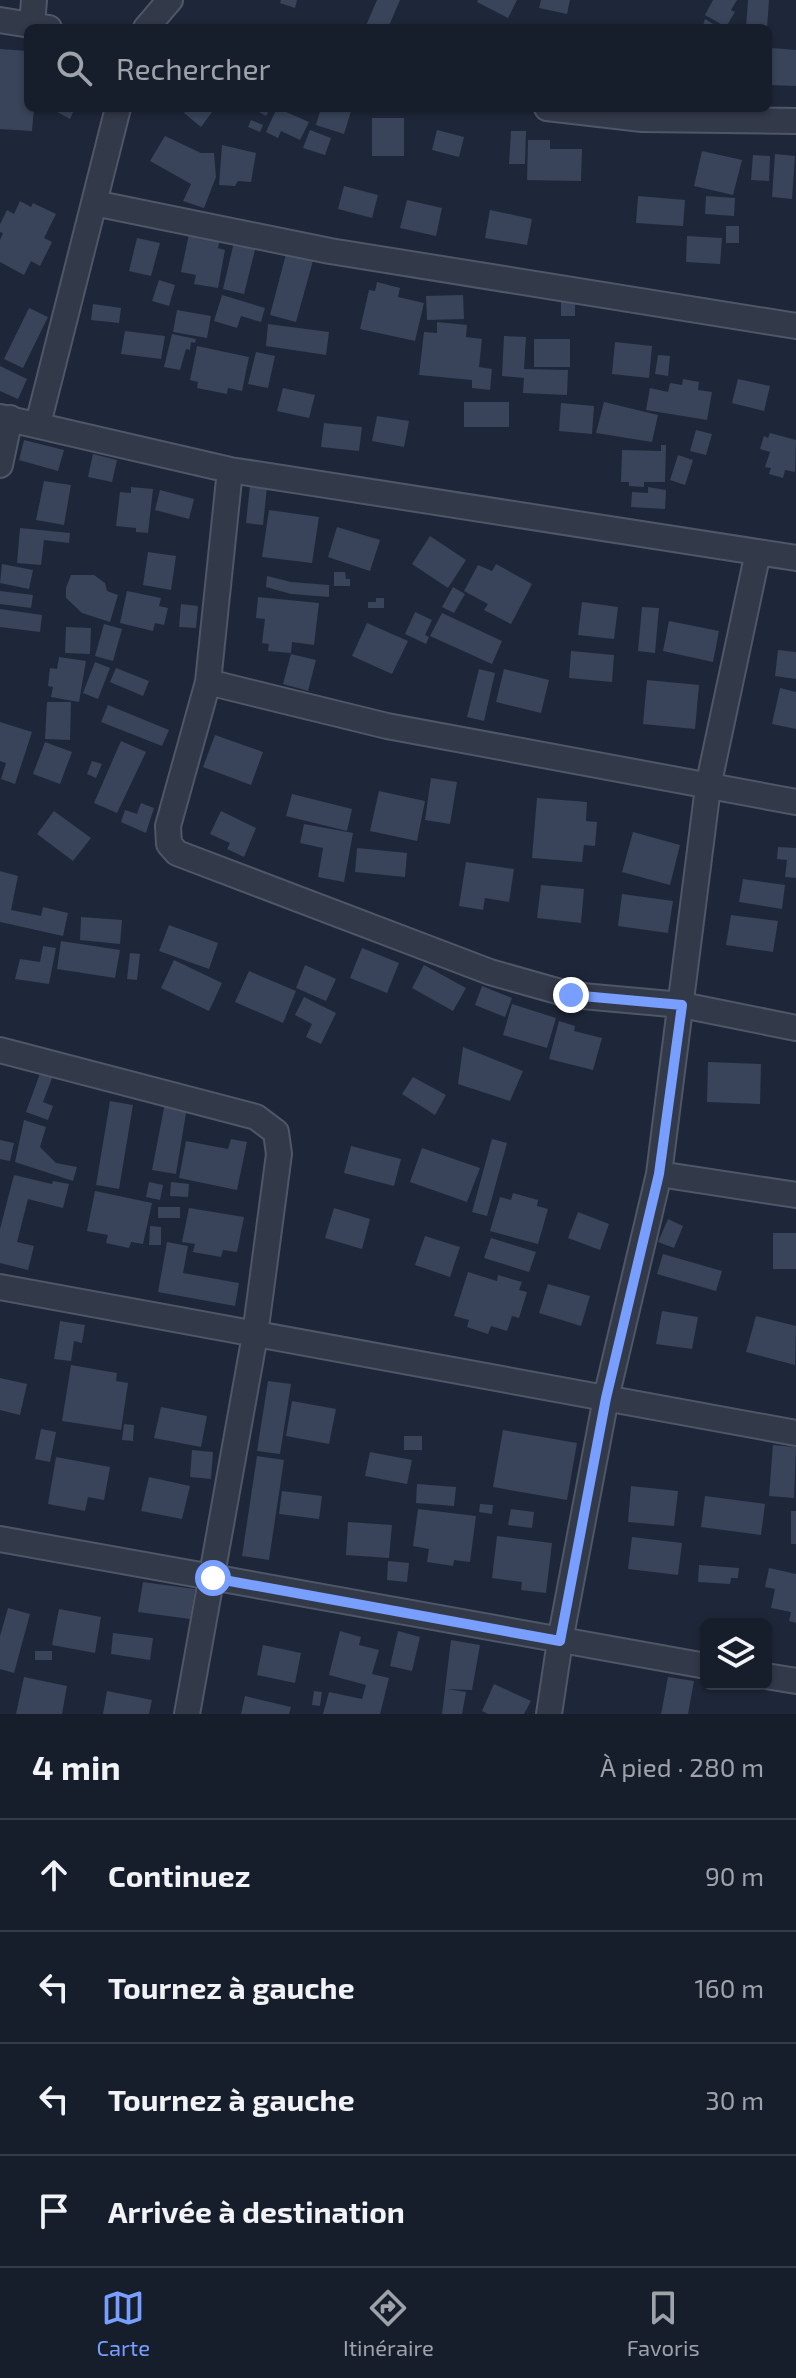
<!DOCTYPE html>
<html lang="fr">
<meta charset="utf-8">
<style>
body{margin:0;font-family:"Exo 2",sans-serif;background:#232a37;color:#f1f3f6}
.controls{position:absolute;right:24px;bottom:24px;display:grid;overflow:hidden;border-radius:12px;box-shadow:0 2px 6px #0004}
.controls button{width:72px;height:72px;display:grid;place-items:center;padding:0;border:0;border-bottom:2px solid #353b47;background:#161d2b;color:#f1f3f6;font:40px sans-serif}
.stop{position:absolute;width:24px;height:24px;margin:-18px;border:6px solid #789fff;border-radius:50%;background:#fff}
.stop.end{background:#789fff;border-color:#fff;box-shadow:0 2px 8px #0008}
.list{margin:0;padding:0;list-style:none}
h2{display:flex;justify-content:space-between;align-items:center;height:104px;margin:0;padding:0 32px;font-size:34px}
h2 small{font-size:26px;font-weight:400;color:#9ea2a9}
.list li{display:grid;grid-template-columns:52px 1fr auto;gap:24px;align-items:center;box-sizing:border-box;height:112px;padding:0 32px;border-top:2px solid #353b47}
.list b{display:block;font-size:30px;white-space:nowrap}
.list em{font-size:26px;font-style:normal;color:#9ea2a9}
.icon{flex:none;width:44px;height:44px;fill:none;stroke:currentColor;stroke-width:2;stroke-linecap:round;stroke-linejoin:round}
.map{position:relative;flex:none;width:796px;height:1714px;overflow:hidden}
.search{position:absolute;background:#161d2b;box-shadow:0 2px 6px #0004;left:24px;right:24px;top:24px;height:88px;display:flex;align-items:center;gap:20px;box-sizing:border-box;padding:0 28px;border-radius:12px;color:#9ea2a9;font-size:30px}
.sheet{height:552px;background:#161d2b}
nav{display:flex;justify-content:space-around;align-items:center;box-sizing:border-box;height:112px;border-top:2px solid #353b47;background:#161d2b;font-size:22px;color:#9ea2a9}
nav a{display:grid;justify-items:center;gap:4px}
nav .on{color:#789fff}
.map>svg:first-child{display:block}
.building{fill:#394359}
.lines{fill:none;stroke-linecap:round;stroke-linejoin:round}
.minor-casing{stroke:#4f5667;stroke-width:28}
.minor{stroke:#323949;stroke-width:24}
.route{stroke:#789fff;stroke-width:10}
</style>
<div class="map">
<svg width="796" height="1714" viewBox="0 0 796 1714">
<rect width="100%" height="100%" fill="#1e2739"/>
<path class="building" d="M281,0H297L295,8L280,3Z
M377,0H400L388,28H365Z
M478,0H517L508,18L477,2Z
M541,0H570L567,14L539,8Z
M713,0H737L731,10L735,12L726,27L705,15Z
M748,0H769L767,28H746Z
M705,19L720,28H702Z
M772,48L796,50V86L769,85Z
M0,49L28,51V108H34L32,131L0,129Z
M50,108H75L70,119Z
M188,108H215L201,127L184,113Z
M252,108H270L266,116Z
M277,108L309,122L300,140L281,131L278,138L266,132Z
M321,108H352L344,134L316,125Z
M372,118H404V156H372Z
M251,120L263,125L260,132L248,127Z
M310,130L331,138L325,155L303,148Z
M437,130L464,137L459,157L432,150Z
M511,131H526L525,164H509Z
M165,136L201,153H214L216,177L204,208L183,201L191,184L150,161Z
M528,140H550V149H582L581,181L527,180Z
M222,145L256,153L251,182L238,181L235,186L219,185Z
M702,151L742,160L733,195L694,186Z
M775,154L795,156L792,199L772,197Z
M753,155L770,156L769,181L751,180Z
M344,186L378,195L372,218L338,209Z
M638,196L685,200L683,226L636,223Z
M706,196L735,198L734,216L705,214Z
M407,200L442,208L436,236L400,228Z
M20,201L31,207L33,203L56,214L44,238L52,242L40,266L31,261L24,275L0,262V240L3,233L0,232V224L7,210L14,214Z
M490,210L532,219L527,245L485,238Z
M726,226H739V243H726Z
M189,234L220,240L218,248L225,250L218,288L194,284L196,275L181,272Z
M687,236L722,238L720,264L686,262Z
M137,238L160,243L151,276L129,271Z
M234,242L256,246L244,294L223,289Z
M287,250L314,257L296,322L270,315Z
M159,280L175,285L169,306L152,301Z
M377,282L400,288L398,297L424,303L415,341L360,329L369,290L375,291Z
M222,295L265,308L261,322L241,316L237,328L214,321Z
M463,295L464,319L427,320L426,296Z
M561,299H575V316H561Z
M93,304L121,308L119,323L91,320Z
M29,308L48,317L23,368L4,359Z
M177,310L211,316L207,338L173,332Z
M437,322L467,325L466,337L482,339L479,367L492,369L490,390L472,388V380L419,375L424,332L437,333Z
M268,324L329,332L326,355L266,346Z
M125,331L165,336L161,359L121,354Z
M172,334L196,339L195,343L191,342L190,350L186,349L180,370L164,367Z
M504,336L526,337L524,369L568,370L567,395L523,393L524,378L502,376Z
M534,339H570V367H534Z
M615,342L652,346L649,378L612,374Z
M197,346L249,357L242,391L228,388L227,394L197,388L198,382L190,380Z
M256,352L275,356L268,388L248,384Z
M658,355L670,356L668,376L655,374Z
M0,366L27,379L18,399L0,391Z
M683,379L699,382L698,390L712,392L707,420L646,410L650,388L668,392L670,383L682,385Z
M738,379L770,386L764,411L732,403Z
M283,388L315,395L309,418L277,411Z
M464,402H509V427H464Z
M604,402L658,415L652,442L596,433Z
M561,403L594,406L592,434L559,431Z
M377,416L409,421L404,447L372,441Z
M324,423L362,427L359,451L321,447Z
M696,430L712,434L706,455L690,451Z
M770,433L796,440L795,472L785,470L783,478L769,474L771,468L765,467L770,452L760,449L764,436L768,438Z
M24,440L64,450L58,471L19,460Z
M661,445H666L665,482H644V487L629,486V482H621L622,450L661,451Z
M93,454L117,460L112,482L88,477Z
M678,455L693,460L685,485L670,480Z
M44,481L71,485L64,525L36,520Z
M250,485L267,487L263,525L246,523Z
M131,487L153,489L148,533L136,532V528L116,526L120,492L131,493Z
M648,487L666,490L665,509L631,507L632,492L648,493Z
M160,490L194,499L189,519L155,510Z
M269,510L319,517L312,563L262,557Z
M337,527L380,540L370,571L328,557Z
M20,528L70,533L69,543L44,540L41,565L17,563Z
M430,536L466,560L448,588L412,564Z
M148,552L176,556L171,590L143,585Z
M2,564L33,570L29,589L0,583Z
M496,564L532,584L511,624L484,610L488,604L464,591L478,565L492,571Z
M334,572H345L346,579H350V586H334Z
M71,575H94L105,583L107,591L118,595L110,622L82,613L66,598V588Z
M267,576L291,582L329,585V597L291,594L266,587Z
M453,587L465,594L454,613L442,607Z
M0,591L33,595L31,608L0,604Z
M127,591L161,598L159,606L168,608L164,625L155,623L153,631L120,623Z
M258,597L319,603L314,645L292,642L291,653L268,651L269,644L262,643L265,619L256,618Z
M376,598H384V608H368V602H376Z
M582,602L618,607L614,639L578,635Z
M181,604L198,606L196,628L179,627Z
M642,607L659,608L655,653L638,651Z
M0,609L42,615L40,632L0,627Z
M415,612L432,620L425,635L429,637L426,644L405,634Z
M442,613L502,641L492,664L430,636Z
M669,621L719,631L713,662L663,651Z
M367,623L408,641L392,674L352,656Z
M104,624L122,629L113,661L95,656Z
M66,627L91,628L90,654L65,653Z
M778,650L796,652V679L775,676Z
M571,651L614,655L612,682L569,678Z
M291,654L316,660L308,691L283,684Z
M59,657L86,661L79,702L51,697L53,687L48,686L50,668L57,669Z
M95,662L110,668L98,699L83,693Z
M116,668L149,681L143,696L110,682Z
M479,669L495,673L484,721L467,717Z
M504,669L549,680L541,713L496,702Z
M647,680L699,685L695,729L643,724Z
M780,688L796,692V729L772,724Z
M47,702H71L70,740L45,739Z
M108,705L169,730L162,746L101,722Z
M0,722L32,732L15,784L1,779L6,763L0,761Z
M215,735L263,752L251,785L203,767Z
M121,741L146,752L117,813L94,803Z
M45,742L72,752L60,784L33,774Z
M92,761L102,764L96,778L87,774Z
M431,778L457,782L450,824L425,820Z
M379,791L425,801L417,841L370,831Z
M292,794L352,809L347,831L286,816Z
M537,798L587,802L586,821L597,822L595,846L584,845L582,862L532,858Z
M141,803L154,808L146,833L121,822L125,810L137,814Z
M54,811L91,838L73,861L37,834Z
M221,811L256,828L244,857L227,849L230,843L210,834Z
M304,824L353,833L344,882L318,877L323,848L300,843Z
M633,832L680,845L670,885L622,872Z
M778,847L796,848V878L785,877L787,860L777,859Z
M357,848L407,853L405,877L355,872Z
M466,862L514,869L509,902L485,898L483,910L459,906Z
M0,871L18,876L11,910L41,916L43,907L68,913L63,936L0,922Z
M743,879L785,885L782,909L739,902Z
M541,885L584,889L581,923L537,918Z
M622,894L673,901L668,933L618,926Z
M731,915L778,921L773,952L726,945Z
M81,917L122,920L120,944L80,940Z
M169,925L218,943L209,969L159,951Z
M61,941L120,950L115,978L57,969Z
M43,946L56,948L49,984L15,979L20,959L40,962Z
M362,948L399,963L387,993L350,978Z
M130,953L140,954L137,980L127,979Z
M174,960L222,983L209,1011L161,988Z
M305,965L336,979L326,1001L296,988Z
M424,965L466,988L453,1011L412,988Z
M249,971L296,991L283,1023L235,1002Z
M482,986L512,998L505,1017L475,1005Z
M304,997L336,1013L321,1044L306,1037L312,1024L295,1015Z
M512,1004L556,1018L547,1048L503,1035Z
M559,1021L575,1026L574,1031L602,1038L593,1070L549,1059Z
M463,1047L523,1071L510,1101L458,1084Z
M708,1062L761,1064L760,1104L707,1102Z
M42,1068L54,1073L43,1102L53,1106L48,1120L26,1112Z
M413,1077L446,1095L435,1115L402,1094Z
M110,1101L133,1105L119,1189L96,1185Z
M165,1103L187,1107L176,1174L152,1170Z
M24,1120L46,1127L40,1147L56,1163L77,1167L73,1181L15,1162Z
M231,1139L247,1142L237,1190L179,1178L186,1141L228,1149Z
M492,1139L507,1143L487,1216L472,1212Z
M0,1140L14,1143L10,1161L0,1159Z
M351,1146L401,1159L394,1186L344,1173Z
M422,1148L480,1168L467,1202L410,1182Z
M14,1175L52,1184L53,1181L69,1184L63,1208L28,1199L17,1242L34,1246L28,1270L0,1263V1229Z
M149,1182L163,1185L160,1200L146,1197Z
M171,1182L189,1184L188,1197L170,1196Z
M95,1191L152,1203L143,1244L131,1242L129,1248L106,1243L108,1235L87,1231Z
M513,1193L538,1200L537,1206L548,1209L538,1244L490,1231L500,1197L511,1200Z
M158,1207H180V1218H158Z
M189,1208L244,1217L237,1252L223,1250L221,1257L193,1252L195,1244L182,1242Z
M334,1208L370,1219L362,1249L325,1238Z
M578,1212L609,1224L600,1250L568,1238Z
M668,1219L683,1226L674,1248L658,1242Z
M150,1226L161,1227V1245H149Z
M773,1233H796V1269H773Z
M425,1236L460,1247L450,1277L415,1265Z
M491,1238L536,1252L529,1272L484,1258Z
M167,1242L188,1246L183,1273L239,1283L235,1306L158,1292Z
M663,1254L722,1271L716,1291L657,1274Z
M468,1272L497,1281L498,1275L522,1282L519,1290L527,1292L519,1318L512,1316L507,1331L491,1326L488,1334L467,1327L469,1320L454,1316Z
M548,1284L590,1296L581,1326L539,1313Z
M662,1311L698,1317L692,1349L656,1344Z
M756,1316L796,1326L795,1365L746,1352Z
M60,1321L85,1325L82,1343L74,1341L71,1361L54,1359Z
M71,1365L117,1373L116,1381L128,1383L121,1430L62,1421Z
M0,1378L27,1384L20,1415L0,1410Z
M268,1381L291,1384L280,1454L257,1451Z
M292,1401L336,1409L329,1444L286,1436Z
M161,1407L207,1416L201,1447L154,1438Z
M124,1424L134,1425L133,1441L122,1440Z
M41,1429L56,1432L50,1462L35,1459Z
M503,1430L577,1443L567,1500L493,1487Z
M404,1436H422V1450H404Z
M773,1445L796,1447L794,1498L769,1496Z
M192,1450L213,1452L211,1479L190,1477Z
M370,1452L412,1460L407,1484L365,1476Z
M257,1456L284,1460L269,1560L242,1556Z
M56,1457L110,1467L104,1500L88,1497L85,1511L48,1504Z
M149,1477L190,1486L182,1519L141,1511Z
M417,1484L456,1487L454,1506L416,1503Z
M631,1486L678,1491L674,1526L628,1522Z
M282,1491L322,1496L319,1519L279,1514Z
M705,1496L765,1504L761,1535L701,1527Z
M480,1504L493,1505L492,1514L479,1512Z
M418,1509L476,1516L470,1562L454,1560L453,1566L427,1562L429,1549L413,1546Z
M511,1509L534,1512L532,1528L508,1525Z
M791,1511H796V1544H791Z
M348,1522L392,1525L389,1558L346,1555Z
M497,1536L552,1543L546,1593L521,1590L522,1582L492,1578Z
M632,1537L682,1543L678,1575L628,1569Z
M388,1561L409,1563L407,1582L387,1580Z
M699,1565L739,1568L738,1578H731L730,1584L698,1582Z
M769,1568L796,1574V1623L789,1621L791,1612L771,1608L775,1589L765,1587Z
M143,1582L195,1589L190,1619L138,1612Z
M8,1608L30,1614L14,1673L0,1669V1636Z
M59,1609L101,1617L95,1653L52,1645Z
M340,1631L361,1637L359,1645L379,1650L372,1674L389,1678L380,1714H323L329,1692L362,1699L366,1685L329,1675Z
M398,1631L420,1637L412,1671L390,1666Z
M113,1633L153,1638L150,1660L111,1654Z
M451,1640L480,1645L472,1690L447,1689L466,1692L462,1714H442Z
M263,1645L301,1653L295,1683L257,1675Z
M35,1651H52V1660H35Z
M24,1677L67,1686L62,1714H16Z
M668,1677L694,1681L688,1714H661Z
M494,1684L531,1701L524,1714H488L482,1711Z
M107,1691L152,1700L149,1714H103Z
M314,1691L322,1692L320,1706L312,1705Z
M245,1696L291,1707L289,1714H241Z"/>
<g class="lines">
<defs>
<path id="minor" d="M0,20L49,28
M32,25L34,0
M146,28L170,0
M547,108L642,119L796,121
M94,203L330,251L796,326
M0,417L230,470L796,558
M38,424L118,108
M0,465L10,418
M230,470L208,682L387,726L796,802
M208,682L168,826L169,844L177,853L490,972L571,995L682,1005L796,1028
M0,1050L256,1117L276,1132L279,1154L255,1335L187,1714
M659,1174L796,1195
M0,1287L796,1433
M0,1539L706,1666
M766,1676L796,1681
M549,1714L560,1641L606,1398L659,1174L708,787L758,552"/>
</defs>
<use href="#minor" class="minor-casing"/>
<use href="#minor" class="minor"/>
</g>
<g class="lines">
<path class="route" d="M213,1578L560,1641L606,1398L659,1174L682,1005L571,995"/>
</g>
</svg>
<div class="controls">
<button><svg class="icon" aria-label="layers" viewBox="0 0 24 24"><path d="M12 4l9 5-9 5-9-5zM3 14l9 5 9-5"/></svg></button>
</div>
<div class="stop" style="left:213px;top:1578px"></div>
<div class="stop end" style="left:571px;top:995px"></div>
<div class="search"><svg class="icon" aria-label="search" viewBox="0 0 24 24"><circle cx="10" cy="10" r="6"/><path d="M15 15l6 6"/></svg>Rechercher</div>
</div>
<section class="sheet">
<h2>4 min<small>À pied · 280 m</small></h2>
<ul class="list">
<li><svg class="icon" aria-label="ahead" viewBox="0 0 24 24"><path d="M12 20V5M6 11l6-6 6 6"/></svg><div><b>Continuez</b></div><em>90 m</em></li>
<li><svg class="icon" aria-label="left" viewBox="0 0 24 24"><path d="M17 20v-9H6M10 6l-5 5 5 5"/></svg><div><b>Tournez à gauche</b></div><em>160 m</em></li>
<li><svg class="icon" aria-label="left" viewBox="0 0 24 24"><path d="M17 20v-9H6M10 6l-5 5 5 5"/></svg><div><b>Tournez à gauche</b></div><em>30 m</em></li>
<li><svg class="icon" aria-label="arrive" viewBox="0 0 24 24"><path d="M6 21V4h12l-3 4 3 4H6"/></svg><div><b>Arrivée à destination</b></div></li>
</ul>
</section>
<nav>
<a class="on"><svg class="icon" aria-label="map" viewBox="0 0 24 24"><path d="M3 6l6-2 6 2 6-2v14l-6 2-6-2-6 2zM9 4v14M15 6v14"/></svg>Carte</a>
<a><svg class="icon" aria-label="directions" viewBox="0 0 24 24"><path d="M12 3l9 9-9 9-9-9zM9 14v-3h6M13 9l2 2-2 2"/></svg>Itinéraire</a>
<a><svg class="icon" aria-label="saved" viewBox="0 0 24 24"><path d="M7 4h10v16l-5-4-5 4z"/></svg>Favoris</a>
</nav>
